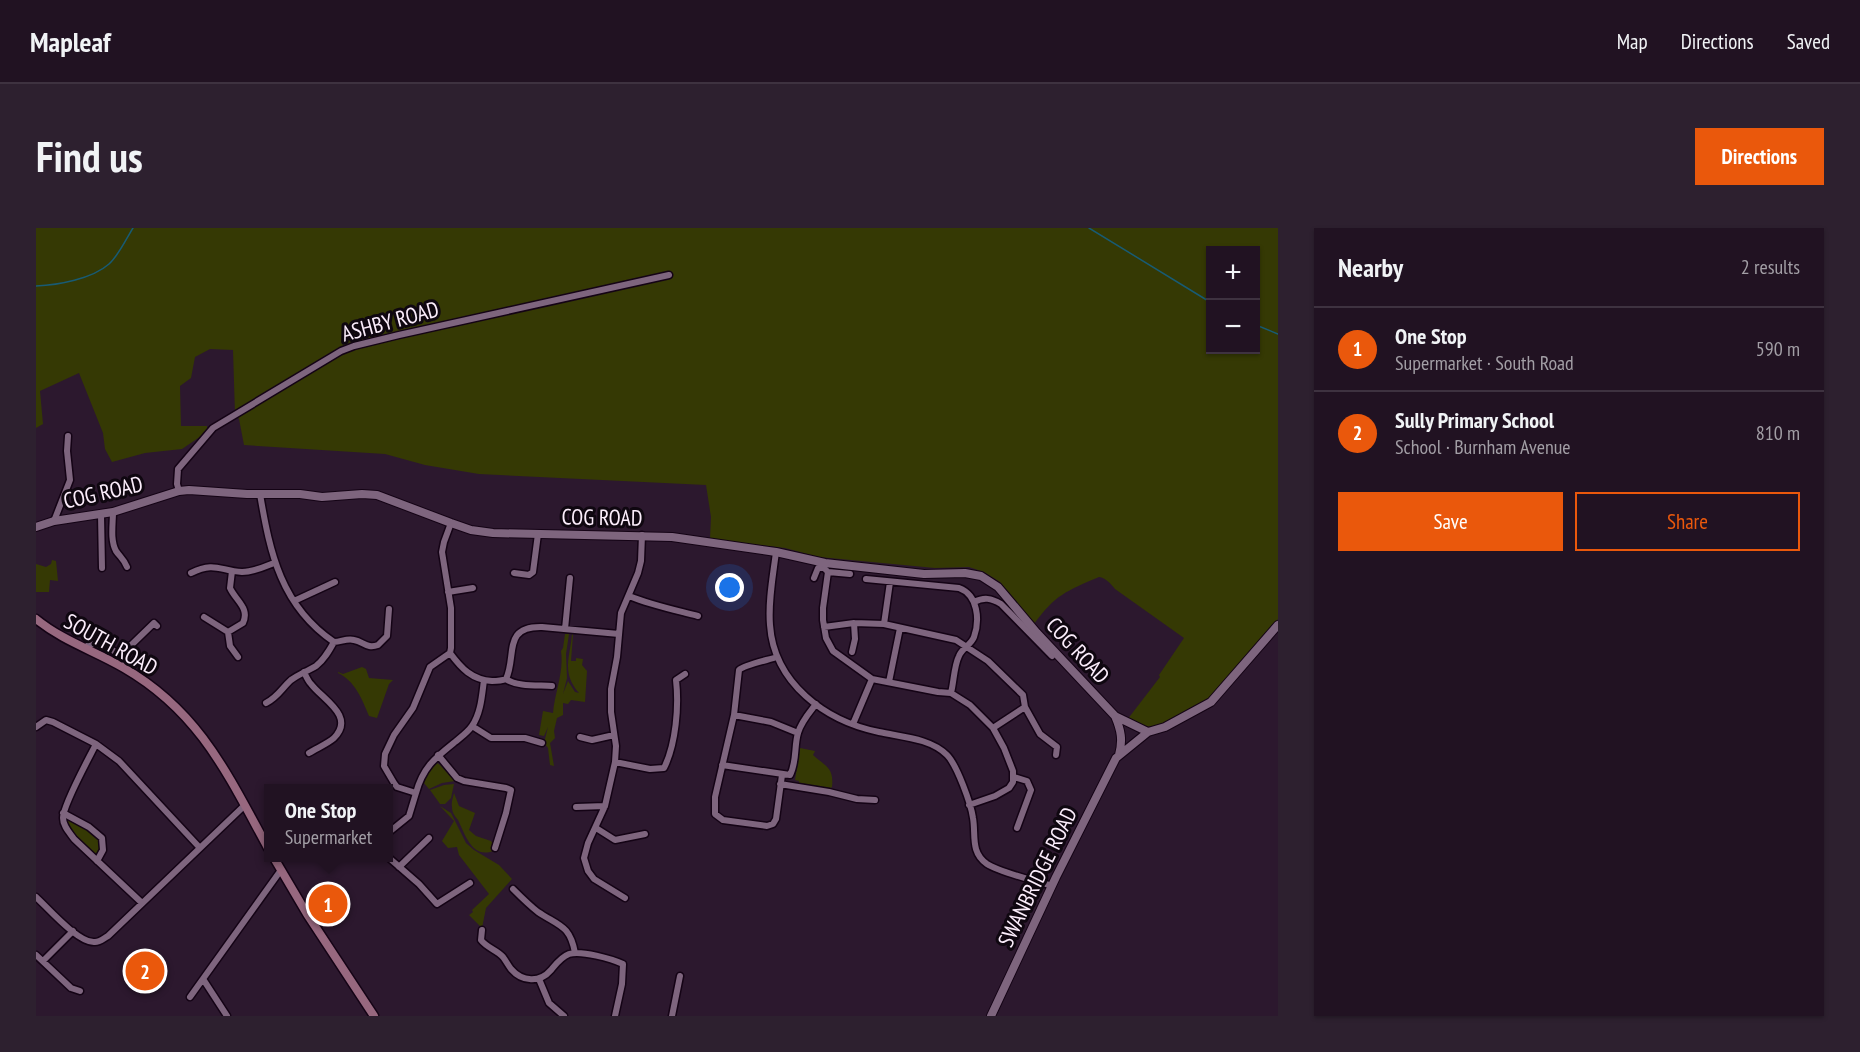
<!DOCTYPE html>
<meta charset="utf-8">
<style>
body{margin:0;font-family:"PT Sans Narrow",sans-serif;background:#2d202f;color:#f1f3f6}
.controls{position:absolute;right:18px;top:18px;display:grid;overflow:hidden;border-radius:0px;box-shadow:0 2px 4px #0004}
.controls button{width:54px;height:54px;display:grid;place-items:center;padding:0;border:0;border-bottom:2px solid #3e3240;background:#211222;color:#f1f3f6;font:30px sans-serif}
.you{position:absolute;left:694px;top:360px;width:21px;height:21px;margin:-15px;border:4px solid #fff;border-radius:50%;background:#1a73e8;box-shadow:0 0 0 9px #1a73e833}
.badge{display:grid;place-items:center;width:39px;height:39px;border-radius:50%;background:#ea580c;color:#fff;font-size:20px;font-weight:700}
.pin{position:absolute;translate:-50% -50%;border:3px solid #fff;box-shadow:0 2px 6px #0006}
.popup{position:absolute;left:228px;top:556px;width:129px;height:78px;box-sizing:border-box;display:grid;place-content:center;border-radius:0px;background:#211222;filter:drop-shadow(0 2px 4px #0005);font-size:20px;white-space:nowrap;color:#a29ea5}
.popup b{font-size:22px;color:#f1f3f6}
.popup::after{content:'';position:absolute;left:50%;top:100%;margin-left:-12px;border:12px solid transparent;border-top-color:#211222}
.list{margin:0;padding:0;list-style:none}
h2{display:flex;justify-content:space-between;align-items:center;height:78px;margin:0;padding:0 24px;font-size:26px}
h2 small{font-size:20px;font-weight:400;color:#a29ea5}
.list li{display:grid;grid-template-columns:39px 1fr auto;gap:18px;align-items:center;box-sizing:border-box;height:84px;padding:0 24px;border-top:2px solid #3e3240}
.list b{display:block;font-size:22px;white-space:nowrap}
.list p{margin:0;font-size:20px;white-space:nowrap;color:#a29ea5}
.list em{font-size:20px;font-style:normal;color:#a29ea5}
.actions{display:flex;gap:12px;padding:18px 24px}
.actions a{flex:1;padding:14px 0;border:2px solid #ea580c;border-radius:0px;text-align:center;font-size:21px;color:#ea580c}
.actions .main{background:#ea580c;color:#fff}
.map{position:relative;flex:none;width:1242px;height:788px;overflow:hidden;border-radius:0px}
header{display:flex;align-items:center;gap:36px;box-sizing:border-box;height:84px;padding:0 30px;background:#211222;border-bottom:2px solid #3e3240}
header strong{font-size:28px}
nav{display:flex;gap:33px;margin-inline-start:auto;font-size:21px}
.intro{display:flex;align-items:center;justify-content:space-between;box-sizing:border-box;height:144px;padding:0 36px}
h1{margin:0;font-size:42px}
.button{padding:15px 27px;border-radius:0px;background:#ea580c;color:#fff;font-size:21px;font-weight:700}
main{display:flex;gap:36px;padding:0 36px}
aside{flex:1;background:#211222;border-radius:0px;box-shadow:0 2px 4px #0004}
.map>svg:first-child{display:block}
.green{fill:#353904;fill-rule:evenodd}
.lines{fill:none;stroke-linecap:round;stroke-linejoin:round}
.stream{stroke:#185b74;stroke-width:1.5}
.minor-casing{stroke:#140315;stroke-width:9}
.tertiary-casing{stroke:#140315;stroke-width:10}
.secondary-casing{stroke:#140315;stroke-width:11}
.minor{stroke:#7e657e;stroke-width:6}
.tertiary{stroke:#7e657e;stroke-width:8}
.secondary{stroke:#97687f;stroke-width:8}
.labels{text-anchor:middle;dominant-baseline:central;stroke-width:6;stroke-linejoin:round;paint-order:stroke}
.street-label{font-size:22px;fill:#fbedfb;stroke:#0f0710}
</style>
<header>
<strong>Mapleaf</strong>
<nav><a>Map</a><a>Directions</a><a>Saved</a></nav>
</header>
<div class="intro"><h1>Find us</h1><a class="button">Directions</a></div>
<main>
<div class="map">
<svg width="1242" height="788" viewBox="0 0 1242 788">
<rect width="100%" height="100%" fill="#2c182e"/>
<path class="green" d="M0,0H1242V391L1176,470L1120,499L1105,498L1091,492L1124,449L1123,447L1148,410L1079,361C1074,355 1070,350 1063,349C1030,363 1019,367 998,396L964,354L948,344L933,339L899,340L783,329L749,320L674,311L675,289L670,257L443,246L389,237L349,226L208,217L203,191L199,186L197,122L174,121L159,129L155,150L144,158L145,198H171V204L146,221L109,225L76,234L69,221L67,205L43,145L4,163L7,196L0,200ZM1174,22H1220V122H1174Z
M16,332L20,333L22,353L14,352L13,364H0V336L10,339L15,336Z
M529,406H533L530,426L531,450L527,466L532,453L539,464L543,465C525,444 534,430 536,406L537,407L535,433H540V430L547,431L546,437L551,443L549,474L535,472L532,476L527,475V487L521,490L518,503L519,510L514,515L518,538L514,537L512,520L508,515L512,499L508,508L503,507L507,483L517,485C519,463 528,445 525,423L527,420Z
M326,439L330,441L333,450L357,452L353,456L341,490L333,488C326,471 319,453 302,445V444L307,446Z
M764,520L779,523L777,527C790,539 798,539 796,559L794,560L763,555V553L759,552Z
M401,535L404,537L419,553L406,555L393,561L387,554L394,542Z
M418,556L415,570L409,576H404L394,562L408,557Z
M418,565L423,578L439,585L433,602L440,608L455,613L458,618L457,623C436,631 429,606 422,592C419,588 416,585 416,579C415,574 417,570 418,565Z
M404,578L415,585L430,615L438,622L463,637L476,651L450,680L446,700L433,687L437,684L436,682L453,666L423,627L421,619L412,620L406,613L418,593Z
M34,591C50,600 69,605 63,627H58L39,608L30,595Z"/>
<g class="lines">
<path class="stream" d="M1053,0L1174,74
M0,58C22,57 56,51 73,36C83,27 90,11 97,0
M1220,97L1242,106"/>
<defs>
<path id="minor" d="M143,263L141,256L142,241L177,200L305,123L318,118L363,107L633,47
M224,266C234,325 245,378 298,414C305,414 311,410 318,412C328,414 331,421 342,417L351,408L353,381
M77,284C77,296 74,312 80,323C84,329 88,331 91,339
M65,287L66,340
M18,293L34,252L31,223L32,208
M415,295L408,314L406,324L415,380V420L414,425C425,440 436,452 456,453C462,453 465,453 470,451C481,459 502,457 516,458
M740,324C737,348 732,373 734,397C738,455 789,493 843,504C865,509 894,510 911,527C921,537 935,576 937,590C940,607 934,624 951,636C963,644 1000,653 1016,658
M792,344L814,346
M155,345C179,333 184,343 206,344C218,344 228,339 238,335
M478,345L493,347L497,344L502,306
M778,350L782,340H788L792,344L787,380V392L790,410L797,423L836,451L902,464L915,465L934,477L957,500L968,520L977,543V554L973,560L959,568L933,577
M830,351L923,360C942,367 944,392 938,409C935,417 926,420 923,428C918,438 918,453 915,465
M412,364L437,360
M593,368C615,377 639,382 662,388
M258,373L299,354
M938,374C948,369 955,370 965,376L1016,428
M168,389L192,404L207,395C214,380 200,373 194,360L196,343
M848,396L854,354
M788,399L818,395L848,396L920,412L952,433L987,467L989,479L957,500
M529,401L534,350
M192,404L194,418L202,429
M49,420C60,409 82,423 89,434L88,440
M816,424L819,411L818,395
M85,427L118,395L121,398
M741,429C732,432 708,437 703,442L698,487L679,569V586L687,592L731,598L737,596L740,591L746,547
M268,444C270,448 272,453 275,456C286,471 320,488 298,510C291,516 281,520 273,525
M470,451C481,428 466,398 506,399L583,406
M853,454L864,400
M230,475C242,469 246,460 255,452C263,446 272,443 280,438C288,432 293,423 298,414
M989,479L1004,506L1021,519L1020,527
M698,487L735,494L762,505
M817,496L836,451
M436,498L455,510H489L506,515
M0,499L10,492L17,494L60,516L83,533L164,620
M544,509L556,512L578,507
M60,516C53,530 27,577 27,590C27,598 33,604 38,611L106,675
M402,527L421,550L428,553L470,560L475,562L470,585L459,620
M579,534L614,541L628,540C640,516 643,478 640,452L649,446
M686,537L754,547C761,534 758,518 762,505C765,494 773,485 780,476
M978,549L991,553L995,562L981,600
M744,556L793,564L821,571L839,572
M380,565C387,539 399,530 419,514C425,509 432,504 436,498C445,485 446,467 448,452
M540,579L569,578
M27,585L53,599L66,610L67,622L61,633
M560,600L579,612L609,606
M352,605L373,588L380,565L361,559L358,555L348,538L349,526L358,507L377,480L394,439L414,425
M352,629L383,656L401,676L434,655
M363,639L393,610
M477,661C485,669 493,677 502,684C523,698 534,697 539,725
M0,669C12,680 43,716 59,714C64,714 68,710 72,708L209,577
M589,670L558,651L552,643L548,630L552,615L569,578L579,534L580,518L575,484V461L581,429L585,385L602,345L605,333L606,307
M446,702L445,712C451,720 461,722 467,729C470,733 472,737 475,741C486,754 504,755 515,742C520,736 525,729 533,726C545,722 576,731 587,736L586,756L579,788
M0,727L35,760L44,763
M7,733L37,703
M167,751L191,788
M503,751L513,775L528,788
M154,769L245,642
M636,788L644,748"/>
<path id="tertiary" d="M0,299L18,293L77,284L143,263L153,262L211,266H264L286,269L326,266L341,267L415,295L435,302L457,305L636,309L740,324L789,335L888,346L929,345L945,348L962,359L1001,405L1079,488L1112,504
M1079,488C1085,502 1087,512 1083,527
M955,788L1020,649L1080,530L1112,504L1129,499L1175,474L1242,397"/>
<path id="secondary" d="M0,391C27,413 59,423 88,440C164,484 192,547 232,620
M238,630L271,686L338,788"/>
</defs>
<use href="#minor" class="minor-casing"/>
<use href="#tertiary" class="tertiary-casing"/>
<use href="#secondary" class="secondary-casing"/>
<use href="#minor" class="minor"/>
<use href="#tertiary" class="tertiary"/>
<use href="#secondary" class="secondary"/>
</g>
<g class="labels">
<g class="street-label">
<text transform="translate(354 93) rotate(-15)">ASHBY ROAD</text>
<text transform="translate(67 264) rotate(-13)">COG ROAD</text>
<text transform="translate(566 289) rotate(1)">COG ROAD</text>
<text transform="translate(75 416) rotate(29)">SOUTH ROAD</text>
<text transform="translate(1042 422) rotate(47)">COG ROAD</text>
<text transform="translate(1001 649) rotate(-64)">SWANBRIDGE ROAD</text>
</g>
</g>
</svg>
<div class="controls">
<button>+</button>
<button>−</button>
</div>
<div class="you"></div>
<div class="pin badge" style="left:292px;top:676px">1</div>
<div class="popup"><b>One Stop</b>Supermarket</div>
<div class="pin badge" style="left:109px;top:743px">2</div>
</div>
<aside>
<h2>Nearby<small>2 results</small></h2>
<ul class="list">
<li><span class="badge">1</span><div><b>One Stop</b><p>Supermarket · South Road</p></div><em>590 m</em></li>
<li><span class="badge">2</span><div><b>Sully Primary School</b><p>School · Burnham Avenue</p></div><em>810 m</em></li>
</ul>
<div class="actions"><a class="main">Save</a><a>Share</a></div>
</aside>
</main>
